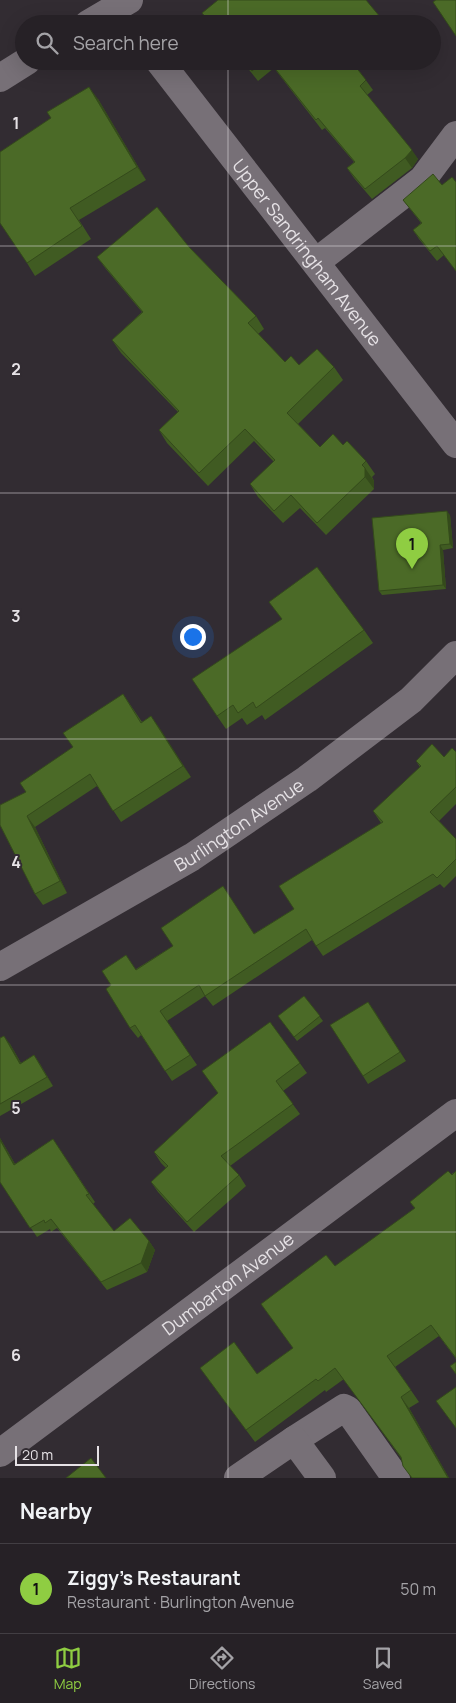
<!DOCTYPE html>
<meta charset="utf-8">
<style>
body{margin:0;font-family:Manrope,sans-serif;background:#2e292e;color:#f1f3f6}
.scale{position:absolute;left:15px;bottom:12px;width:84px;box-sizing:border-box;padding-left:5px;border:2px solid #e6e2e6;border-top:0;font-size:14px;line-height:18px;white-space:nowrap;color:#e6e2e6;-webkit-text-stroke:4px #322c32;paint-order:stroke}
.you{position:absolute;left:192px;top:636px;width:18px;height:18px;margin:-12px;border:4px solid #fff;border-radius:50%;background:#1a73e8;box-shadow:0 0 0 8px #1a73e833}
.badge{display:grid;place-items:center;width:32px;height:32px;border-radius:50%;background:#8fcd42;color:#111;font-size:16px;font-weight:700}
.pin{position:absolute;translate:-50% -41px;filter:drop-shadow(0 1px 2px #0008)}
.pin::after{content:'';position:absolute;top:26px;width:18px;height:15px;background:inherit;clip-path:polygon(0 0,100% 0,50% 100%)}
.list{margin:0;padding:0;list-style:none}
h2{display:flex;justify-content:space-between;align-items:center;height:65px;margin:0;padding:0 20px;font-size:21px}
h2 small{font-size:16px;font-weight:400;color:#a4a3a7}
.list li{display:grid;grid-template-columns:32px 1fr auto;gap:15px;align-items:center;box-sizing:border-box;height:90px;padding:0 20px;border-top:1px solid #423e43}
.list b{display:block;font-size:19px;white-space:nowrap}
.list p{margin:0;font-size:16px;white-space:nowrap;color:#a4a3a7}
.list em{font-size:16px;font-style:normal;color:#a4a3a7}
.icon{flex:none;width:28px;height:28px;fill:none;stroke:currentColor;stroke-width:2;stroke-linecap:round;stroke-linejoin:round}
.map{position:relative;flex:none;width:456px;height:1478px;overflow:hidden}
.search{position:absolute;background:#262126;box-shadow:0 5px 20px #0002;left:15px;right:15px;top:15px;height:55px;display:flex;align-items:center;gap:12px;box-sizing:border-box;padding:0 18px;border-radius:28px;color:#a4a3a7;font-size:19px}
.sheet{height:155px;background:#262126}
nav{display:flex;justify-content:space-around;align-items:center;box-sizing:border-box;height:70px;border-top:1px solid #423e43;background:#262126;font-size:14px;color:#a4a3a7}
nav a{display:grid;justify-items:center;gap:2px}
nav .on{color:#8fcd42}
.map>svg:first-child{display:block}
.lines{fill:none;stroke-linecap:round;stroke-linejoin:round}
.minor{stroke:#777077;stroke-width:28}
.wall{fill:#405b22}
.shaded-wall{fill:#344a1b}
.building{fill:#4b6a27;stroke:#344a1b}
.grid{fill:none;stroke:#e6e2e6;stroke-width:1;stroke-opacity:0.55}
.labels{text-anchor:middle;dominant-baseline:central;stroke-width:4;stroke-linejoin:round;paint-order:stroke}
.street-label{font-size:18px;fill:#e6e2e6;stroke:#322c32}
.grid-label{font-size:16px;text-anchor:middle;font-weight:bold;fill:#e6e2e6;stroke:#322c32;stroke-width:4;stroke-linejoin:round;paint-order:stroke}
</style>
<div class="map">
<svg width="456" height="1478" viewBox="0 0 456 1478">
<rect width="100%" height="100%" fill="#322c32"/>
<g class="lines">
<g class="minor">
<path d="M88,24L129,0"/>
<path id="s1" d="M159,61L456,444"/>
<path d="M0,78L27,61"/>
<path d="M316,262L423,179L456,135"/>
<path id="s2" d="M0,967L192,857L307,779L411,700L456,655"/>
<path d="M294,1440L344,1408L348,1410L396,1478"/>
<path id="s3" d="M0,1453L456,1113"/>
<path d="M238,1478L294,1440L322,1478"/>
</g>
</g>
<path class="wall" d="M242,61H364L357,68L373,90L367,95L418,159L412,168L372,199L354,178L347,168L354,162L325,128L322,130L274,68L258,81Z
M98,99L146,180L79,220L91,239L35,276L27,263Z
M456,182V271L444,255L437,261L419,239L413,230L421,223L403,200L442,185Z
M189,247L256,316L264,329L258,334L285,362L299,365L334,367L343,380L298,424L320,447L343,445L366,461L375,474L372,477L374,481V489L326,535L300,508L283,523L258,497L250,484L274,462L254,441L208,486L167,443L159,430L178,412L121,353L112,340L142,312L106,269L97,257Z
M450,515L453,548L443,550L446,589L382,595L379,591Z
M269,602L364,630L373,643L265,720L262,715L247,725L242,718L226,729L217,716L282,619Z
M123,694L142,722L151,716L191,777L121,822L97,786L35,827L67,893L43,905L35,894L0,825L26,792L73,747Z
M456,752V804L439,821L456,839V876L444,888L440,884L323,956L312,940L213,1006L205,996L167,1021L197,1065L172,1081L141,1035L138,1038L130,1028L136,969L173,946L255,933L294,909L381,823L373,811L420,767L416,761L444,757Z
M304,996L323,1021L297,1041L278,1016Z
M368,1002L406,1061L368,1084L363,1076Z
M270,1022L307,1073L283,1091L300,1114L230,1166L239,1175L246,1186L194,1232L158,1192L151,1182L166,1168L161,1163L154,1152L218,1093Z
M0,1038L10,1044L21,1063L34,1055L40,1064L53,1086L0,1116Z
M0,1138L15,1164L53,1139L95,1202L93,1204L114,1231L149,1241L155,1250L147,1272L107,1290L57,1228L51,1232L50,1229L37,1237L0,1182Z
M456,1171V1359L439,1336L395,1367L419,1402L409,1408L449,1478H412L401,1458L344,1379L326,1392L325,1390L255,1442L208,1379L257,1374L293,1348L261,1304L335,1266L415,1209L410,1202Z"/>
<path class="shaded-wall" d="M89,87L98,99L146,180L137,167Z
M412,150L418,159L412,168L405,158Z
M365,468L374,481V489L365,477Z
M447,511L450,515L453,548L450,544Z
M440,545L443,550L446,589L443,585Z
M151,716L159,727L191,777L183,766Z
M27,816L35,827L67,893L60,881Z
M368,1002L374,1010L406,1061L400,1052Z
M4,1036L10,1044L26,1072L20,1064Z
M34,1055L40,1064L53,1086L47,1077Z
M0,1138L20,1173L14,1165L0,1140Z
M149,1241L155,1250L147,1272L141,1263Z
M401,1397L409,1408L449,1478H448Z"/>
<path class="building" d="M218,0H366L386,24H211L202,13Z
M436,0H456V36L433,2Z
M243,61H264L252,71Z
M269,61H351L366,80L360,86L412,150L405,158L365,189L347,168L355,162L318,118L316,120Z
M89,87L137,167L70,208L82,226L27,263L0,223V152L51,118L47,112Z
M433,174L442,185L452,177L456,182V271L437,246L430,251L413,230L422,223L403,200Z
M157,207L189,247L256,316L248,323L285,362L291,356L299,365L317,349L334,367L287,413L320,447L333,434L343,445L347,441L366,461L362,465L365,468V477L317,523L291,495L274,511L250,484L275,460L245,429L199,473L159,430L179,411L112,340L143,312L97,257Z
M447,511L450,544L440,545L443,585L379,591L372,518Z
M317,567L364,630L256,708L253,702L238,713L233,705L217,716L192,679L282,619L269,602Z
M123,694L141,723L151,716L183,766L113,811L90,774L27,816L60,881L35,894L0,825V805L26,792L20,783L73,747L63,733Z
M432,744L444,757L452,748L456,752V787L430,812L456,839V859L437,878L433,874L316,946L306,929L205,996L199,985L160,1011L190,1055L165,1071L135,1025L130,1028L106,989L111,985L102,971L126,955L136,970L173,946L161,928L223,886L254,934L294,909L279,886L383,822L373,811L421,766L416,761Z
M304,996L320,1016L294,1037L278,1016Z
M368,1002L400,1052L363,1076L330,1025Z
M270,1022L300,1063L276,1081L293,1104L221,1156L239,1175L187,1222L151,1182L168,1166L154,1152L218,1093L202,1071Z
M4,1036L20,1064L34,1055L47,1077L0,1104V1038Z
M53,1139L89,1194L86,1195L114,1231L130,1218L149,1241L141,1263L101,1282L51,1219L45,1223L44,1220L30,1228L0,1182V1140L14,1165Z
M448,1171L452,1175L456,1171V1358L431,1325L387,1356L411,1390L401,1397L448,1478H412L403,1466L401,1457L335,1368L318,1381L316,1379L246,1430L200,1368L234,1342L257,1374L293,1348L261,1304L326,1255L335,1266L415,1208L410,1202Z
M456,1362V1374L450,1366Z
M456,1387V1428L436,1401Z
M91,1458L106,1478H66Z"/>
<path class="grid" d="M228,0V24M228,61V1478M0,246H456M0,493H456M0,739H456M0,985H456M0,1232H456"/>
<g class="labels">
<g class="street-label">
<text stroke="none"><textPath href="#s1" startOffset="242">Upper Sandringham Avenue</textPath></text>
<text stroke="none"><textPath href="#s2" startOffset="278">Burlington Avenue</textPath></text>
<text stroke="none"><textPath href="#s3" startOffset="284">Dumbarton Avenue</textPath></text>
</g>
</g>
<g class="grid-label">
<text x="16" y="129">1</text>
<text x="16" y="375">2</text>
<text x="16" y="622">3</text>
<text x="16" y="868">4</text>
<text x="16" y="1114">5</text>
<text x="16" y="1361">6</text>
</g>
</svg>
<div class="scale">20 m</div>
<div class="you"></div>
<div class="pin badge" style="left:412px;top:569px">1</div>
<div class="search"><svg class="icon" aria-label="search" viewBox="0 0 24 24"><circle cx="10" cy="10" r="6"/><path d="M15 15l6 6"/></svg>Search here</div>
</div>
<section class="sheet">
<h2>Nearby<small></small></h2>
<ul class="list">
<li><span class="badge">1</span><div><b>Ziggy's Restaurant</b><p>Restaurant · Burlington Avenue</p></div><em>50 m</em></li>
</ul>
</section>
<nav>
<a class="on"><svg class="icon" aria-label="map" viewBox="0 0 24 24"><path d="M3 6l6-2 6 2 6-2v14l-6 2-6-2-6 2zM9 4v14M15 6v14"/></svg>Map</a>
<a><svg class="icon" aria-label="directions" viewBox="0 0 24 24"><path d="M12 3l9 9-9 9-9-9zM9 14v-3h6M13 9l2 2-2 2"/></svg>Directions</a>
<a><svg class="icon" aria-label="saved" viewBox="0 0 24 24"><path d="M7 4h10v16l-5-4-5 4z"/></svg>Saved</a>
</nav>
